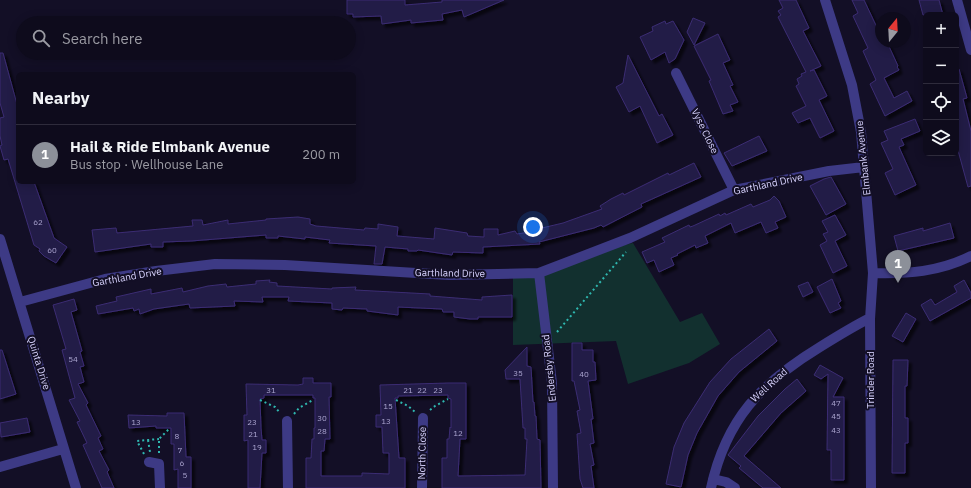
<!DOCTYPE html>
<meta charset="utf-8">
<style>
body{margin:0;font-family:"IBM Plex Sans",sans-serif;background:#1c1929;color:#f1f3f6}
.controls{position:absolute;right:12px;top:12px;display:grid;overflow:hidden;border-radius:6px;box-shadow:0 2px 10px #0003}
.controls button{width:36px;height:36px;display:grid;place-items:center;padding:0;border:0;border-bottom:1px solid #2e2b3b;background:#0e0b1c;color:#f1f3f6;font:20px sans-serif}
.compass{position:absolute;left:875px;top:12px;width:36px;height:36px;border-radius:50%;background:#0e0b1c;box-shadow:0 2px 10px #0003;rotate:18deg}
.you{position:absolute;left:533px;top:227px;width:14px;height:14px;margin:-10px;border:3px solid #fff;border-radius:50%;background:#1a73e8;box-shadow:0 0 0 6px #1a73e833}
.badge{display:grid;place-items:center;width:26px;height:26px;border-radius:50%;background:#8c9099;color:#fff;font-size:13px;font-weight:700}
.pin{position:absolute;translate:-50% -33px;filter:drop-shadow(0 1px 2px #0008)}
.pin::after{content:'';position:absolute;top:21px;width:14px;height:12px;background:inherit;clip-path:polygon(0 0,100% 0,50% 100%)}
.list{margin:0;padding:0;list-style:none}
h2{display:flex;justify-content:space-between;align-items:center;height:52px;margin:0;padding:0 16px;font-size:17px}
h2 small{font-size:13px;font-weight:400;color:#9b9ba3}
.list li{display:grid;grid-template-columns:26px 1fr auto;gap:12px;align-items:center;box-sizing:border-box;height:60px;padding:0 16px;border-top:1px solid #2e2b3b}
.list b{display:block;font-size:15px;white-space:nowrap}
.list p{margin:0;font-size:13px;white-space:nowrap;color:#9b9ba3}
.list em{font-size:13px;font-style:normal;color:#9b9ba3}
.icon{flex:none;width:22px;height:22px;fill:none;stroke:currentColor;stroke-width:2;stroke-linecap:round;stroke-linejoin:round}
.map{position:relative;flex:none;width:971px;height:488px;overflow:hidden}
.search{position:absolute;background:#0e0b1c;box-shadow:0 2px 10px #0003;left:16px;top:16px;width:340px;height:44px;display:flex;align-items:center;gap:10px;box-sizing:border-box;padding:0 14px;border-radius:22px;color:#9b9ba3;font-size:15px}
.panel{position:absolute;background:#0e0b1c;box-shadow:0 2px 10px #0003;left:16px;top:72px;width:340px;height:112px;border-radius:6px}
.map>svg:first-child{display:block}
.green{fill:#12302f}
.building{fill:#241b47;stroke:#3b2d73;filter:url(#shadow)}
.lines{fill:none;stroke-linecap:round;stroke-linejoin:round}
.path{stroke:#2fb8b0;stroke-width:2;stroke-dasharray:2 3;stroke-linecap:butt}
.minor{stroke:#3d3a85;stroke-width:10}
.labels{text-anchor:middle;dominant-baseline:central;stroke-width:4;stroke-linejoin:round;paint-order:stroke}
.number-label{font-size:8px;fill:#aca6d1}
.street-label{font-size:10px;fill:#d9d4ff;stroke:#130f26}
</style>
<div class="map">
<svg width="971" height="488" viewBox="0 0 971 488">
<defs>
<filter id="shadow"><feDropShadow dx="3.5" dy="3.5" stdDeviation="1" flood-color="#0009"/></filter>
</defs>
<rect width="100%" height="100%" fill="#130f26"/>
<path class="green" d="M633,243L680,322L702,313L720,344L689,363L628,384L616,341L513,345V273H538L584,255Z"/>
<path class="building" d="M347,0H405V5L442,2V0H504L464,17L462,10L442,14L443,20L411,23V20L382,24L381,16L353,17V14H347Z
M779,0H796L809,28L803,31L821,66L810,71L814,70L827,96L819,100L834,131L820,138L810,118L798,123L792,113L806,106L796,86L799,84L797,79L802,76L801,74L806,72L778,17L781,15L778,11L783,8Z
M852,0H864L881,36V42H887L898,66L897,67L899,70L884,78L894,98L907,91L912,101L885,116L870,84L876,80L863,51L868,48L853,16L858,13Z
M919,0H939L943,15H923Z
M693,18L705,23L694,45L687,32Z
M665,21L666,24L673,21L684,40L675,59L669,63L665,52L651,60L640,37L653,31L652,27Z
M718,34L730,60L723,63L733,85L730,86L738,102L730,105L733,111L723,114L709,81L711,80L694,46Z
M0,53H3L18,108V182H34L54,238L67,247L56,263L44,256L39,251L40,249L34,245L8,159L4,160L0,146L2,145L0,136V118L4,117L0,103Z
M628,55L659,116L662,114L673,135L657,143L640,106L629,112L616,87L623,83Z
M956,69H959L967,98L963,99L971,131V186L968,187L956,143Z
M915,119L920,131L901,139L904,145L899,147L916,185L895,195L885,173L893,169L881,143L888,140L884,131Z
M759,136L767,151L732,166L724,153Z
M694,163L701,177L641,204L642,207L603,227L601,225L594,228L539,242L540,244L483,247V253L453,252L452,255L418,250L417,251H408V249L385,247L382,264H374L376,246L329,243L330,240L305,237V239L278,236V238H266V235L191,241L163,242V247H151V244L95,252L92,230L116,228L117,233L193,226L192,220H202L203,225L228,220V224L266,220V219L298,217L310,219V224L316,226L364,230L365,228L378,229V224L398,227L397,236L434,239L435,228L467,233L468,236L484,237V229H498V235L515,231L517,234L542,230V228L563,223L602,209L600,206L611,199L623,193L624,195L668,173L669,175Z
M831,177L846,204L826,215L810,186L824,179Z
M774,196L779,201L786,217L775,222L778,228L766,233L761,222L735,233L731,223L705,236L708,243L696,248L695,245L677,254L678,255L671,258L674,265L659,272L654,260L647,263L642,252L665,242L662,238L689,225L690,227L693,226L719,214L720,216L725,213L726,215L751,204L753,207L770,200Z
M835,215L846,235L835,241L847,266L833,273L820,245L827,241L823,234L828,232L822,221Z
M950,223L954,238L898,251L894,236L923,228V231Z
M832,279L841,301L838,303L841,308L830,313L817,287Z
M270,280L269,282L277,283V286L332,289V288L356,287L355,290L430,294V296L482,300V297L512,295V317H478V319H470L454,317V312H443L442,309L398,307V315L367,311V309L343,308L342,310L332,309V303L288,301L289,297H262L263,302L234,301L235,306L190,308L189,304L154,309L140,314L139,309L134,311L133,308L98,314L96,306L117,301L116,297L151,289V294L182,288L183,292L208,286L226,284L227,287L256,284V281Z
M964,280L971,293V298L930,321L921,305L931,299L935,305L957,292L954,286Z
M808,282L813,292L803,297L798,286Z
M74,299L77,310L71,312L82,351L80,352L84,366L80,367L84,382L78,384L88,403L86,405L101,436L98,438L103,449L99,451L109,470L107,472L114,488H102L83,445L87,443L77,422L80,421L69,400L75,398L62,350L66,349L53,305Z
M906,313L916,319L903,342L892,336Z
M769,329L777,341L739,372L718,396L697,433L688,455L681,487L666,484L674,447L684,423L710,382L731,359Z
M572,343H582V350H593V362H595L596,380L588,381L593,419H591L594,443L590,444L594,465L591,466L594,488H583L580,479L577,434L581,433L577,411L580,410L574,381H572Z
M527,347V366L531,367L533,402H534L535,416H536L537,439L540,440L541,488H442V458H447V439H449L450,427L451,428V399L448,398V395L398,396V398H395L399,458H405V488H306V458H311L312,439H314V428H315V398H313V395H264V398L260,399L261,428L262,440H266V453H262L260,488H248V440L244,441V415H247L246,384L298,385L303,384V378H313V383H331V397H329L330,439H325L324,451H321V476H362V473L389,474V453H383L382,427H376V415H381L380,385L448,383H466V439H460L458,476L525,475L527,439H525V428H523L520,379H506L505,370Z
M0,350H2L16,394L0,399Z
M893,360H908L907,386H905V418H908V443H905V473H892Z
M820,365L843,378L833,397H844V480H831V450H827L828,374L821,379L814,375Z
M797,379L806,391L781,413L744,456L781,488H763L739,468L741,466L728,455L758,416L785,389Z
M167,413H184L186,457H191V488H178V469L174,470V444H171V428H156V426L129,428L128,415L167,416Z
M27,418L30,432L1,437L0,423Z"/>
<g class="lines">
<path class="path" d="M557,332L626,252
M260,400L275,407L280,413
M396,400L408,406L415,412
M430,410L435,406L448,399
M294,414L299,408L313,400
M148,440L150,452
M159,453V439L169,429
M144,454L137,441L159,439"/>
<path class="minor" d="M825,0L852,85L861,132L873,273L870,319L871,488
M957,0L971,50
M676,73L734,190
M0,239L76,488
M539,273L552,383L553,488
M873,273C908,274 939,272 971,256
M20,302L105,279L156,271L215,264L285,265L449,275L539,273L630,238L734,190L829,171L864,167
M287,421L288,488
M149,462L159,464L160,488
M0,467L63,449
M713,479L726,482L735,488
M422,488L423,418
M711,488C726,419 761,383 820,347C836,337 852,327 870,318"/>
</g>
<g class="labels">
<g class="number-label">
<text x="38" y="222">62</text>
<text x="52" y="250">60</text>
<text x="73" y="359">54</text>
<text x="518" y="373">35</text>
<text x="584" y="374">40</text>
<text x="271" y="390">31</text>
<text x="408" y="390">21</text>
<text x="422" y="390">22</text>
<text x="438" y="390">23</text>
<text x="836" y="403">47</text>
<text x="388" y="406">15</text>
<text x="836" y="416">45</text>
<text x="322" y="418">30</text>
<text x="386" y="421">13</text>
<text x="136" y="422">13</text>
<text x="252" y="422">23</text>
<text x="836" y="430">43</text>
<text x="322" y="431">28</text>
<text x="458" y="433">12</text>
<text x="253" y="434">21</text>
<text x="177" y="436">8</text>
<text x="257" y="447">19</text>
<text x="180" y="450">7</text>
<text x="182" y="463">6</text>
<text x="185" y="475">5</text>
</g>
<g class="street-label">
<text transform="translate(705 131) rotate(64)">Vyse Close</text>
<text transform="translate(863 158) rotate(-96)">Elmbank Avenue</text>
<text transform="translate(768 184) rotate(-12)">Garthland Drive</text>
<text transform="translate(450 273) rotate(1)">Garthland Drive</text>
<text transform="translate(127 277) rotate(-10)">Garthland Drive</text>
<text transform="translate(39 363) rotate(73)">Quinta Drive</text>
<text transform="translate(549 368) rotate(-96)">Endersby Road</text>
<text transform="translate(870 380) rotate(-90)">Trinder Road</text>
<text transform="translate(769 385) rotate(-42)">Well Road</text>
<text transform="translate(422 453) rotate(-89)">North Close</text>
</g>
</g>
</svg>
<div class="controls">
<button>+</button>
<button>−</button>
<button><svg class="icon" aria-label="locate" viewBox="0 0 24 24"><circle cx="12" cy="12" r="6"/><path d="M12 2v4M12 18v4M2 12h4M18 12h4"/></svg></button>
<button><svg class="icon" aria-label="layers" viewBox="0 0 24 24"><path d="M12 4l9 5-9 5-9-5zM3 14l9 5 9-5"/></svg></button>
</div>
<svg class="compass" viewBox="-18 -18 36 36"><path d="M0-13l5 13h-10z" fill="#e53935"/><path d="M0 13l5-13h-10z" fill="#9b9ba3"/></svg>
<div class="you"></div>
<div class="pin badge" style="left:898px;top:283px">1</div>
<div class="search"><svg class="icon" aria-label="search" viewBox="0 0 24 24"><circle cx="10" cy="10" r="6"/><path d="M15 15l6 6"/></svg>Search here</div>
<section class="panel">
<h2>Nearby<small></small></h2>
<ul class="list">
<li><span class="badge">1</span><div><b>Hail &amp; Ride Elmbank Avenue</b><p>Bus stop · Wellhouse Lane</p></div><em>200 m</em></li>
</ul>
</section>
</div>
